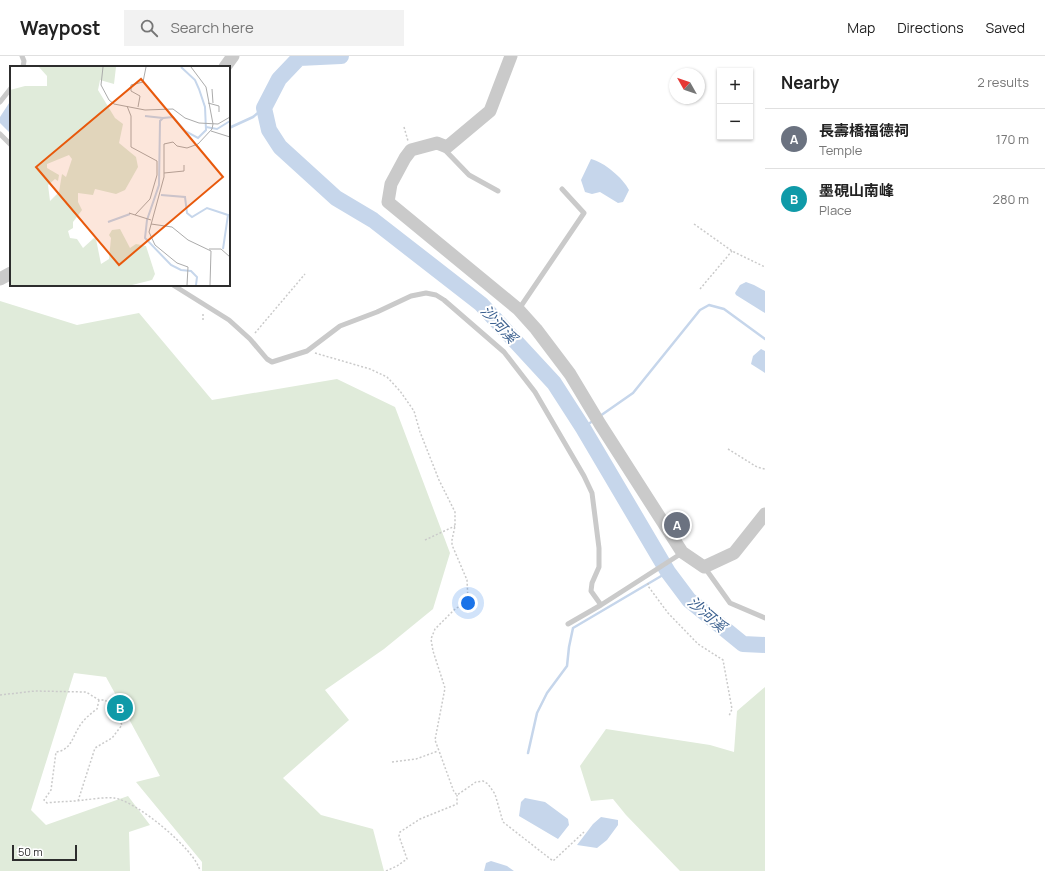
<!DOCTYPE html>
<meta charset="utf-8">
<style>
body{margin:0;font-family:Manrope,"Noto Sans TC",sans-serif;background:#f2f2f2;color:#222}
.controls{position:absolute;right:12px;top:12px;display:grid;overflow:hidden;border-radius:0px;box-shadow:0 1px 3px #0004}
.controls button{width:36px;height:36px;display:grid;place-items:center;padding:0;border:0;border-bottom:1px solid #e0e0e0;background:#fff;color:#222;font:20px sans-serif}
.compass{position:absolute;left:669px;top:12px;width:36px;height:36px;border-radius:50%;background:#fff;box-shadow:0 1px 3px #0004;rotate:310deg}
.scale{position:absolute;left:12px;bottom:10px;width:65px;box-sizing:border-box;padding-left:4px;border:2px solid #2d2d2d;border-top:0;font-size:11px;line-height:14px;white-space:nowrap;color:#2d2d2d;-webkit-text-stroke:3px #fff;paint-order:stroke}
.you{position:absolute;left:468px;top:547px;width:14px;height:14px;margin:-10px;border:3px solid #fff;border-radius:50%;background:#1a73e8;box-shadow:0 0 0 6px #1a73e833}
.badge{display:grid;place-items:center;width:26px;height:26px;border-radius:50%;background:#d93025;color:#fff;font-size:13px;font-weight:700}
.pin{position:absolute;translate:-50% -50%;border:2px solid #fff;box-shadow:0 1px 4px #0006}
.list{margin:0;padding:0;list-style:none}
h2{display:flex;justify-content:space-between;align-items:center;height:52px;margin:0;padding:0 16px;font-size:17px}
h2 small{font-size:13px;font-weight:400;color:#767676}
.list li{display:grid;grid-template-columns:26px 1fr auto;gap:12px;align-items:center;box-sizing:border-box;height:60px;padding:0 16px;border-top:1px solid #e0e0e0}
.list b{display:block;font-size:15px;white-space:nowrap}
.list p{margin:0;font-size:13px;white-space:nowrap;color:#767676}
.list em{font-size:13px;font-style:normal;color:#767676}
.icon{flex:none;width:22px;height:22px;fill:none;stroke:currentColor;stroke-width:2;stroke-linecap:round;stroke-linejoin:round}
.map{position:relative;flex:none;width:765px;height:815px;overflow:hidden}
header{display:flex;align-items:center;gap:24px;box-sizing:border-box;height:56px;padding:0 20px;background:#fff;border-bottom:1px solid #e0e0e0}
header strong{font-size:19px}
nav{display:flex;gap:22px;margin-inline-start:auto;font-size:14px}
.search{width:280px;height:36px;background:#f2f2f2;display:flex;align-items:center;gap:10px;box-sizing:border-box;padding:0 14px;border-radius:0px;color:#767676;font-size:15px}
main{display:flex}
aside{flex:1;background:#fff}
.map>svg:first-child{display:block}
.green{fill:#e0ebda}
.water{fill:#c6d6eb}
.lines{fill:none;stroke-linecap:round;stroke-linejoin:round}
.stream{stroke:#c6d6eb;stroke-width:2.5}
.river{stroke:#c6d6eb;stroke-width:16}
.path{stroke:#cacaca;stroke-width:1.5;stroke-dasharray:2 2;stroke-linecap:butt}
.service{stroke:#cacaca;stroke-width:5}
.tertiary{stroke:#cacaca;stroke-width:13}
.labels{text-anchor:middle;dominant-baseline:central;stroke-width:4;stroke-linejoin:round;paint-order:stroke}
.water-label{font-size:15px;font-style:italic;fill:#3b608f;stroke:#fff}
.inset-river{fill:none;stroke:#c6d6eb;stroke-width:2}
.inset-road{fill:none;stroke:#ababab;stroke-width:1}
.view{fill:#e8590c;fill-opacity:0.15;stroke:#e8590c;stroke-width:2}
.inset-edge{fill:none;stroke:#2d2d2d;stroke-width:2}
</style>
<header>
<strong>Waypost</strong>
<div class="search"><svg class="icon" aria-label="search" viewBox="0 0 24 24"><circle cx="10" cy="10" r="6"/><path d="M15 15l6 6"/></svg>Search here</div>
<nav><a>Map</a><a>Directions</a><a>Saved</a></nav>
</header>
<main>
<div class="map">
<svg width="765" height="815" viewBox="0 0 765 815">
<rect width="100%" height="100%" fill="#fff"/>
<path class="green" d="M0,245L77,269L139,257L212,344L337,323L395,351L450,497L433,553L384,593L325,634L349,664L283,722L321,759L373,773L384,815H202V806L136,726L160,720L106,621L74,617L31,754L46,769L128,740L150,769L129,776L130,815H0Z
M765,631V815H680L626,759L613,743L591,745L580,710L606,673L710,689L734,696L737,655Z"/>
<path class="water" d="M11,44V78L0,67V61Z
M591,103C604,106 623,122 629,134L623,146L618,147L600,136L592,138L585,136L581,124Z
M746,226L754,229L765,235V257L736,239L735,237L740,229Z
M761,293L765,295V317L751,308L753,300Z
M525,742L545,746L568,763L569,769L558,783L519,760L521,746Z
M601,761L618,764V769L607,784L597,792L577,789L593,768Z
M491,805L507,810L514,815H484L486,807Z"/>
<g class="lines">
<path class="stream" d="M229,72L253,61L264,52
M600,360L633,337L700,254L709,249L724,253L765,283
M583,372L594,364
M528,697L537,657L547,637L567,610L569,591L573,572L668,516"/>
<path class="river" d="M341,0L299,2L279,23L264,52L269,74L280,91L336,142L373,164L481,248L554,327L583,372L668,516L689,544L743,588L765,589"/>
<path class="path" d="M404,71L408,85
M694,168L732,195L765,211
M700,233L732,195
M203,264V256
M255,277L305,218
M315,297L370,313L387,321L400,335L414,355L420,376L439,424L455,456V470L452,484V489L467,524L468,544L454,554L435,573L431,583L433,595L445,632L435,684L454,736L457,739L476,726L483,725L488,728L495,738L503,766L553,805L584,776
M728,393L757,411L765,413
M425,484L455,470
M648,527V530L668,557L698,588L723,604L732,653L729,660
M0,639L35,635L86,636L99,644H105L114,652L122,669L112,682L95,692L78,745
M99,644L97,653C90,658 83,664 79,671C72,682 71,694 56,696L51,734L44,744L47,747C60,745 72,746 84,744C93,743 105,741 114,742C135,744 196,794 200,815
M392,706L416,703L438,695
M386,815L397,810L407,803L399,780L400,776L420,763L457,748V739"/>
<path class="service" d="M22,0L24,5L23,11
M0,46L11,32
M0,78L11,89
M443,92L469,119L498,135
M173,229L229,264L250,283L267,303L272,306L307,295L340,270L377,256L411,240L426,237L436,239L444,244L504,296L535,336L584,420L592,437L599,492V511L592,527L591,535L601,549
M519,253L584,157L562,133
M705,512L730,547L765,562
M568,568L601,549L682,497"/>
<path class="tertiary" d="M511,0L490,55L447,91L437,87L411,94L405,102L391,128L388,146L518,253L536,273L570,318L600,368L682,496L704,511L734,497L765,458
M225,11L233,0
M0,223L11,217"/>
</g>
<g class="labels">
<g class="water-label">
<text transform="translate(499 268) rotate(47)">沙河溪</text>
<text transform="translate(707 558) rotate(41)">沙河溪</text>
</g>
</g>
<g transform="translate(10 10)">
<rect width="220" height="220" fill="#fff"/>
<path d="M29,1H106L104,18L90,14L88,24L105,52L113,58L109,77L126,91L128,101L115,124L106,128L85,123L83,129L68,127V136L72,144L63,156V162L58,165L60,172L67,173L73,182L84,172L86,173L91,198L99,193L101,172L99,169L102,164L110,163L120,182L126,178L136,180L145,208L142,214L122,219H0V24L15,20H37V10ZM59,89L62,93L56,111L52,108L49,126L40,135L38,119L45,113L48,115L49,109L37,102V98Z" fill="#e0ebda" fill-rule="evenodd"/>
<path class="inset-river" d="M171,1L185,14L189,23L195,41L196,64L188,72L175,65L163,51L153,52L150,55L149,119L137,154L135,172L161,199L171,204L181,205L187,211L186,219M135,50L153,52M196,61L207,63L220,55M151,129L175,131L177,147L182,151L197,142L218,149L213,183M98,156L120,148"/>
<path class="inset-road" d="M93,1L91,19L99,34L104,38L135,44L163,43L175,52L189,57L208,58L220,51M202,23L203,37M198,37L209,40V46M117,40L121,50V81L147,95V109L140,133L125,149M128,41L130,30L121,25V19L133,16L136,1M201,65L220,71M154,107L174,105V99M119,147L141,154M141,158L162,161L178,174L201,185L200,219M199,183H211L220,191M177,219L178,201L167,197L145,179L139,166L154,111V78L163,76L167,80L177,82L188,78L202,63L203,58L196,21L181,1"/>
<path class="view" d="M131,13L213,111L109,199L26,101Z"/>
<rect width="220" height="220" class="inset-edge"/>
</g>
</svg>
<div class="controls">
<button>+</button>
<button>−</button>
</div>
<svg class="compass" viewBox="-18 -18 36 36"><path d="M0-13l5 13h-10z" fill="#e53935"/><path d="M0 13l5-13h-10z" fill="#767676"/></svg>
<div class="scale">50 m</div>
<div class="you"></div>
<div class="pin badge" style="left:677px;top:469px;background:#6b7280">A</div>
<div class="pin badge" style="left:120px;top:652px;background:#0f9aa8">B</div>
</div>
<aside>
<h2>Nearby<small>2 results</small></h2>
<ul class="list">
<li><span class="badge" style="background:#6b7280">A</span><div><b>長壽橋福德祠</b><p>Temple</p></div><em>170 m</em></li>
<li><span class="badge" style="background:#0f9aa8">B</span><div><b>墨硯山南峰</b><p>Place</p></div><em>280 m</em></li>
</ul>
</aside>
</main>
